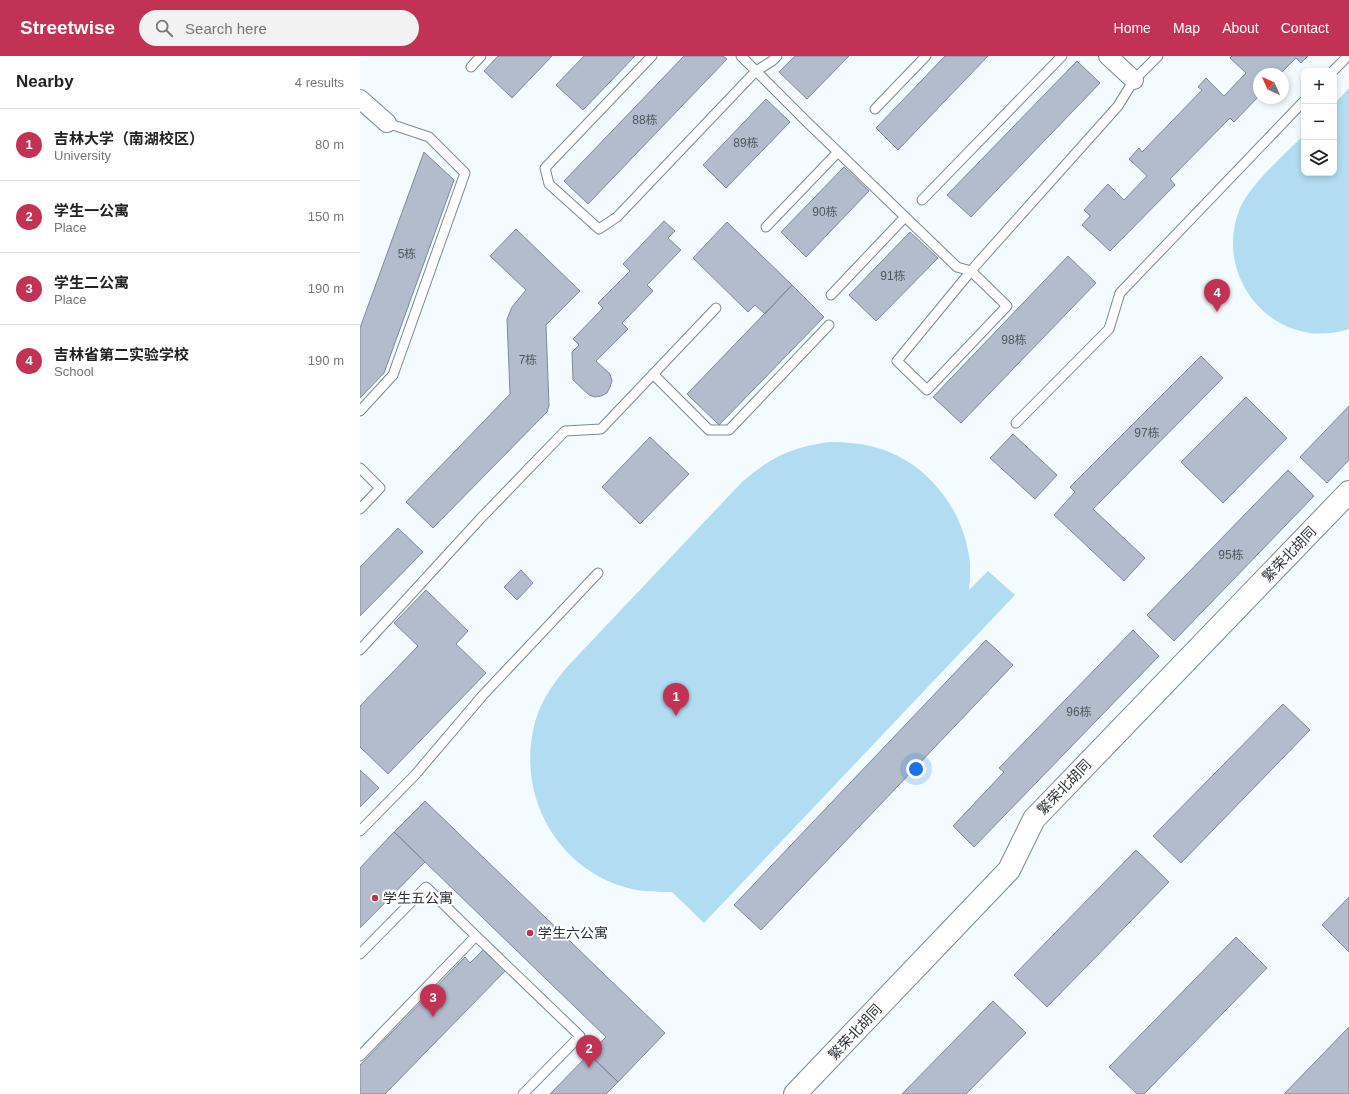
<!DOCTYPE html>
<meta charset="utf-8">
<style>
body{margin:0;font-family:Helvetica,"Noto Sans SC",sans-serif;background:#f2f2f2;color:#222}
.controls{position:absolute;right:12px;top:12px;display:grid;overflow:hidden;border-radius:8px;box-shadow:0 2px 6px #0003}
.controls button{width:36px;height:36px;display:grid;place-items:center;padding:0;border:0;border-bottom:1px solid #e0e0e0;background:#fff;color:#222;font:20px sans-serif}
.compass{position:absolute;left:893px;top:12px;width:36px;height:36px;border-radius:50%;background:#fff;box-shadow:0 2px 6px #0003;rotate:315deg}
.you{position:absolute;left:556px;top:713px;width:14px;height:14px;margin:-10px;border:3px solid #fff;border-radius:50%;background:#1a73e8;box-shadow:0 0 0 6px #1a73e833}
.badge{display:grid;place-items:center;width:26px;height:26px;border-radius:50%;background:#c23254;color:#fff;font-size:13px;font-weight:700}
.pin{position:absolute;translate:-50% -33px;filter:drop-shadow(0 1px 2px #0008)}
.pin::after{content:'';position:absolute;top:21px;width:14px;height:12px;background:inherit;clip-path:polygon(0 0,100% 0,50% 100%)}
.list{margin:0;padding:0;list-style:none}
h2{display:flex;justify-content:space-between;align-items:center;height:52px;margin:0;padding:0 16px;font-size:17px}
h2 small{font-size:13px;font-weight:400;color:#767676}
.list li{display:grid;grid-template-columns:26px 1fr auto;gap:12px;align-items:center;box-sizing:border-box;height:72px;padding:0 16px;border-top:1px solid #e0e0e0}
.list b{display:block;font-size:15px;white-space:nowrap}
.list p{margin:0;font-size:13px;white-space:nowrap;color:#767676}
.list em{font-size:13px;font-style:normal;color:#767676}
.icon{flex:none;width:22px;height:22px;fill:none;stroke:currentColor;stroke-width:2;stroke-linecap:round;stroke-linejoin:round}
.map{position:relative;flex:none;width:989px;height:1038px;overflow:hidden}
header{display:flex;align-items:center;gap:24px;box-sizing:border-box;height:56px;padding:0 20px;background:#c23254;color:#fff}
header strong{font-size:19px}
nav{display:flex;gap:22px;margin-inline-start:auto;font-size:14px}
.search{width:280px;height:36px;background:#f2f2f2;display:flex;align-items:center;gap:10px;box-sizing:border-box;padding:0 14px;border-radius:22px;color:#767676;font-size:15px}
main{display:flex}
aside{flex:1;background:#fff}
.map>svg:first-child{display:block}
.green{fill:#b2dcf1}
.building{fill:#b2bccc;stroke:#7f8998}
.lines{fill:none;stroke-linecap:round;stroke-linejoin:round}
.service-casing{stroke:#788a93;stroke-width:11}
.minor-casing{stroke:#788a93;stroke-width:20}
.tertiary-casing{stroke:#788a93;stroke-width:24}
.service{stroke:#fff;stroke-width:9}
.minor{stroke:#fff;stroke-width:18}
.tertiary{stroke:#fff;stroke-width:22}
.poi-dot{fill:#c23254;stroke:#fff;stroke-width:1.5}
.labels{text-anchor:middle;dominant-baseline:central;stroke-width:4;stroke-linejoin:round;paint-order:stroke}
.number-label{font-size:12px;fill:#4e565d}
.street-label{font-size:14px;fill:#2c3438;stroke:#fff}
.poi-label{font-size:14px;fill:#2c3438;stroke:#fff;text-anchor:start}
</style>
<header>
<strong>Streetwise</strong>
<div class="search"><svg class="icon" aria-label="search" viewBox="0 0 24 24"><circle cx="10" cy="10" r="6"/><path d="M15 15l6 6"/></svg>Search here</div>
<nav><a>Home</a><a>Map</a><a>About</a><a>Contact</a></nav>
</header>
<main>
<aside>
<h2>Nearby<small>4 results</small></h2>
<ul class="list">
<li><span class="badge">1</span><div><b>吉林大学（南湖校区）</b><p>University</p></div><em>80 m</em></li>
<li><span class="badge">2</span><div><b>学生一公寓</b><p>Place</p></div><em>150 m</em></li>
<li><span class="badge">3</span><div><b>学生二公寓</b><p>Place</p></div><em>190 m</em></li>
<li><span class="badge">4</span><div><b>吉林省第二实验学校</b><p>School</p></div><em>190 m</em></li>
</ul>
</aside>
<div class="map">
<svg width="989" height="1038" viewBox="0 0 989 1038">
<rect width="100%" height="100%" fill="#f3fbff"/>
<path class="green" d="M989,32V273C916,297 851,222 880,152C891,127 924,99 944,79V117H974V48Z
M470,386C484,386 497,387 510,390C563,402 601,448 609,500C611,511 610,523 609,534L628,515L655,539L344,867L312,836C298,836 285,836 272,833C196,815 154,736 176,663C182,643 194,627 207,611L382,426C411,401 432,391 470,386Z"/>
<path class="building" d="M138,0H192L152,42L124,15Z
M224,0H275L223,54L196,29Z
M324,0H363L367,3L228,148L204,125Z
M435,0H489L447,43L419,16Z
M585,0H628L538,94L516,72Z
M872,0H948L941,7L936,2L920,18H899V40L874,66L870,62L810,123L815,129L750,195L722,169L730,160L724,154L748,128L764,144L787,120L769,103L779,92L782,96L842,34L838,31L846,22L864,40L886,17L870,2Z
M717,5L740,27L611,161L587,139Z
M406,43L430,66L366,132L343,109Z
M64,96L94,124L24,317L0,342V272Z
M484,111L509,135L446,201L421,176Z
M304,165L315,175L308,182L321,194L287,229L293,235L262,267L268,273L236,305L250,318L252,325L250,331L247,337L241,340L235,341L229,339L213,324L212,296L219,289L213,283L243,252L238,247L270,215L263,208Z
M367,166L432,229L405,258L395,249L388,256L333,202Z
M156,173L220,235L186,269L189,350L187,356L73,472L46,446L150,338L147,263L152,251L166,234L130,200Z
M550,176L578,202L516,265L489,239Z
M708,200L736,227L601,367L573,341Z
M432,229L464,261L359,369L327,338Z
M841,300L863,322L733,453L785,502L764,525L694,459L715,436L710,431Z
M886,341L927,382L863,447L821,406Z
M989,350V404L967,427L940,401Z
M653,378L697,419L675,443L630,402Z
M290,381L329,418L280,468L242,431Z
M928,414L954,440L814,585L787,559Z
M38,472L63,496L0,560V511Z
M161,514L173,527L157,544L144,531Z
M66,534L108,575L96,588L126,617L28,718L0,691V650L58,590L34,567Z
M773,574L799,600L614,791L593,770L644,716L639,712Z
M626,584L653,609L401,874L374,849Z
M923,648L950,674L821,807L793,780Z
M0,714L19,732L0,751Z
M65,745L305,977L258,1026L229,998L246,981L34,776Z
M34,776L65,806L0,872V812Z
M776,794L809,826L687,951L654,919Z
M989,841V896L962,869Z
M876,881L907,912L784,1038H777L749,1011Z
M125,892L147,913L25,1038H0V1009L105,901L110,907Z
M633,945L666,977L606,1038H542Z
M989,971V1038H924Z
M229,998L258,1026L246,1038H190Z"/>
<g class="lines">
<defs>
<path id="service" d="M292,0L185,112L189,128L239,173L257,161L396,15L412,5L417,0
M381,0L448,67L597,211L611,215L647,250L567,334L537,305L611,215L617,208L758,50L774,24L798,0
M111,11L121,0
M973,15L988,0
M515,53L566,0
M562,144L702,0
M406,171L478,96
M471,239L545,161
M293,318L349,374H369L469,269
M0,355L33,319L105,117L69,81L27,67
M656,367L749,273L760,237L944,45
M0,412L20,432L0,453
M0,594L121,462L205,375L241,373L356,252
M0,775L55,719L123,639L238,517
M116,880L220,980L163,1038
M0,898L66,831L116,880L0,1000"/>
<path id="minor" d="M748,0L774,24
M0,43L27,67"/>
<path id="tertiary" d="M435,1038L649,814L674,763L989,436"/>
</defs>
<use href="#service" class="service-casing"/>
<use href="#minor" class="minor-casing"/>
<use href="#tertiary" class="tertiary-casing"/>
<use href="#service" class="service"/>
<use href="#minor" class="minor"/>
<use href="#tertiary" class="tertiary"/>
</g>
<g class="poi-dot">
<circle cx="15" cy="842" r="4"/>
<circle cx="170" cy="877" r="4"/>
</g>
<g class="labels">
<g class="number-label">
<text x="285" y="64">88栋</text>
<text x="386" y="87">89栋</text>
<text x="465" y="156">90栋</text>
<text x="47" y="198">5栋</text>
<text x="533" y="220">91栋</text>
<text x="654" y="284">98栋</text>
<text x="168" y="304">7栋</text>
<text x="787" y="377">97栋</text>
<text x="871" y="499">95栋</text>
<text x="719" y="656">96栋</text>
</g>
<g class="street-label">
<text transform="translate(929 498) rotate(-46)">繁荣北胡同</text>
<text transform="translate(704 731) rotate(-46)">繁荣北胡同</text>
<text transform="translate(495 976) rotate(-47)">繁荣北胡同</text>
</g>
<g class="poi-label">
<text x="23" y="842">学生五公寓</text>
<text x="178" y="877">学生六公寓</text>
</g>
</g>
</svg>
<div class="controls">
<button>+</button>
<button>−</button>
<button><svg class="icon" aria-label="layers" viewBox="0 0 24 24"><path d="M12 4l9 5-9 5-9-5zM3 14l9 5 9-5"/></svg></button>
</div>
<svg class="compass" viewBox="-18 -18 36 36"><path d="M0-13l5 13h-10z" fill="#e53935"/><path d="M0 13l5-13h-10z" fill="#767676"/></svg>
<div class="you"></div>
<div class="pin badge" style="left:316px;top:660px">1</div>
<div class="pin badge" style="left:229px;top:1012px">2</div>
<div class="pin badge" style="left:73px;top:961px">3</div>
<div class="pin badge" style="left:857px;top:256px">4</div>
</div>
</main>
